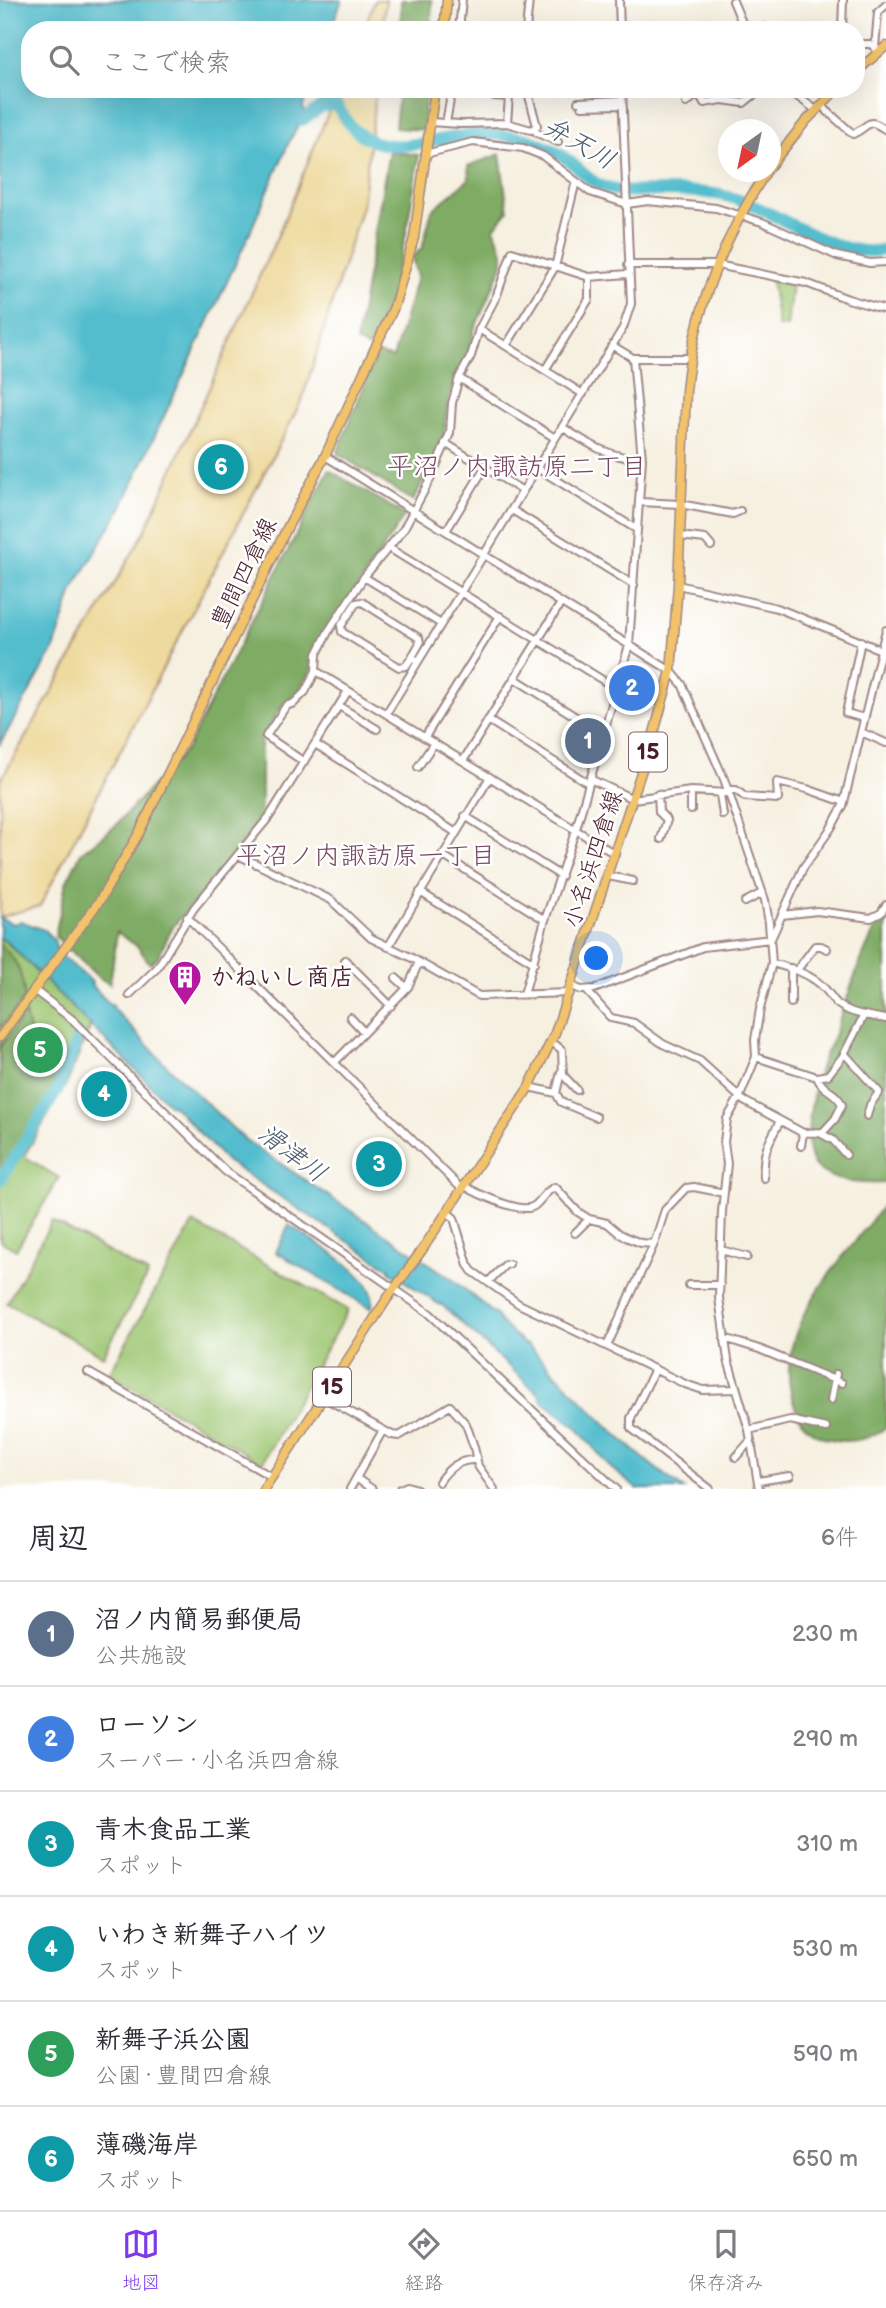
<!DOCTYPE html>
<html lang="ja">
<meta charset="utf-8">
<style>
body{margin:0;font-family:"Balsamiq Sans","Klee One",sans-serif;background:#f2f2f3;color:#2b2b33}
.compass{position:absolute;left:718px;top:119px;width:63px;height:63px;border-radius:50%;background:#fff;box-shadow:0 7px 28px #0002;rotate:213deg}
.you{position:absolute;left:597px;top:959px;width:24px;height:24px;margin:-18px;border:5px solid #fff;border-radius:50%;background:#1a73e8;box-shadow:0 0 0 10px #1a73e833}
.badge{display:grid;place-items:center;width:46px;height:46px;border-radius:50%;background:#7c3aed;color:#fff;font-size:23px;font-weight:700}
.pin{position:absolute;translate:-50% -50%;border:4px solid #fff;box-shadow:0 2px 7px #0006}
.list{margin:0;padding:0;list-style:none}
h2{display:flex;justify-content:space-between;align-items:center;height:91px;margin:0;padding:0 28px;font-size:30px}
h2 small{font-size:23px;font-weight:400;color:#7c7c81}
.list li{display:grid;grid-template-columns:46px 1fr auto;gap:21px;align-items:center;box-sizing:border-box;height:105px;padding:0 28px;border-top:2px solid #e1e1e2}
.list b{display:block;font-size:26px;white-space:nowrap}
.list p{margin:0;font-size:23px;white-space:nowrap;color:#7c7c81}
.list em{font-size:23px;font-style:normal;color:#7c7c81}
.icon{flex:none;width:38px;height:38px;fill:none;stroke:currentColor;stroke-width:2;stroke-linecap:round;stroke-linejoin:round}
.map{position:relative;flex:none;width:886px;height:1489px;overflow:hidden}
.search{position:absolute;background:#fff;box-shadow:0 7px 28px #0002;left:21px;right:21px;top:21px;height:77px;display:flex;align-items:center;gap:18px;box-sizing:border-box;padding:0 24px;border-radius:28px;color:#7c7c81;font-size:26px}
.sheet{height:721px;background:#fff}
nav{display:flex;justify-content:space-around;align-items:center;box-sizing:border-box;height:98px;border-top:2px solid #e1e1e2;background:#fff;font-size:19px;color:#7c7c81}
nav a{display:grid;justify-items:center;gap:4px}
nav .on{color:#7c3aed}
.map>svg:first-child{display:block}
.built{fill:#e4d3f2}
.green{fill:#9fc773;stroke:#74734f;stroke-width:2}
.forest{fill:#7fac65;stroke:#646648;stroke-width:2}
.sand{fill:#eeda9e;stroke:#9c7c64;stroke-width:2}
.water{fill:#52bdcd;stroke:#4e6e7c;stroke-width:2}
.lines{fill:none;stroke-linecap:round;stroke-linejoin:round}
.river{stroke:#52bdcd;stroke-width:12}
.minor-casing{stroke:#a08886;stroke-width:10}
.major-casing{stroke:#a08886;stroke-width:11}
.minor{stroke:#fff;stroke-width:6}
.major{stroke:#f2c36a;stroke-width:8}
.labels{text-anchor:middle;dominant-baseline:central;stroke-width:5;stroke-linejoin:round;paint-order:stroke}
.shield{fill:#fff;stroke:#80626b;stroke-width:2}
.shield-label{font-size:23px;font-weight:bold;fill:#4a1f2b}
.street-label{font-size:24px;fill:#4a1f2b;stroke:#fff}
.poi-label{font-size:24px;font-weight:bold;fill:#4a1f2b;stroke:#fff;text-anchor:start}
.water-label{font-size:26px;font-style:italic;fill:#4d5e6c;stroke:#fff}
.neighbourhood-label{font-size:26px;fill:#774861;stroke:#fff}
</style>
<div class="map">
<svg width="886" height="1489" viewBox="0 0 886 1489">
<rect width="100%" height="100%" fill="#fff"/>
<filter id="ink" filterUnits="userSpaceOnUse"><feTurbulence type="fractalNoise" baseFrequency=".0143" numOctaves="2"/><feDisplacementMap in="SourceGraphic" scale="14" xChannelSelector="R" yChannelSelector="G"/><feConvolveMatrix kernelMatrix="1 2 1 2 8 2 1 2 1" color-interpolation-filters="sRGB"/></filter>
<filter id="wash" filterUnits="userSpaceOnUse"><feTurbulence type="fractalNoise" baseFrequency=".00686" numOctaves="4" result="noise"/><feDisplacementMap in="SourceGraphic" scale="28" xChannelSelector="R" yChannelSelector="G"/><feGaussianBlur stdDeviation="1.57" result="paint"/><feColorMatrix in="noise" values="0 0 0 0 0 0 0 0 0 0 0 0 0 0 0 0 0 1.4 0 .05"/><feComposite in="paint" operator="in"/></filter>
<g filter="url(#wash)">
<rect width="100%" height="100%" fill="#f6f0e0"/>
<path class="built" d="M645,658L653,663L658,677L649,716L631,711L635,697L617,692L624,671L640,676Z"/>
<path class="green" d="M771,280L792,283L787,327L778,326Z
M0,937L94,1018L67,1083L24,1156L59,1178L16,1250L0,1241Z
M52,1221L148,1274L103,1356L7,1303Z
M193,1223L348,1310L262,1463L109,1374Z"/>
<path class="forest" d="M401,0H432L431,30H401Z
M399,89H426L423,130L395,128Z
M389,151L419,155L406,234L389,302L368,348L356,342Z
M500,154L508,211L494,228L503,252V264L474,330L468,353L455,376L448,404L443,443L413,501L337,453L377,353L393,358L417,277L412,257L422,248L432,210L469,179L468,166Z
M329,470L405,515L313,654L312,670L300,691L283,705L261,739V814L256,827L172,928L158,957L150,964L138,947L117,932L110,984L98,977L55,936L66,883L81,853L114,827L186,750Z
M886,909V1183C862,1184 833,1184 815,1166C799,1149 815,1083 822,1062C825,1052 832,1043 835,1033C850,990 863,948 886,909Z
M0,945C19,960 22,975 25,998L0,1028Z
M25,1013L30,1035L65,1057L52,1108L0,1186V1047Z
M886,1201V1428C865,1442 844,1445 821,1436C805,1431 797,1415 793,1400C770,1325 847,1257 886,1201Z"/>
<path class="sand" d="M375,0H386L382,30H363Z
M338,89H376L362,206L302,400L40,906L0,917V781L144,533L278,235Z"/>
<path class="water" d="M0,0H342L330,30H30V89H307L303,107L305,113L289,142L247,239L121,508L74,588L54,649L0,744Z
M0,918L14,924L21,921L44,930L54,940L58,953L92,982L91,984L110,1005L112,1004L113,1008L163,1062L244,1139L452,1279L497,1316L499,1321L525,1345L527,1344C576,1393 624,1449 684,1489H637L611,1468L576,1427L542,1401L540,1395L441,1304L440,1305L389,1271L390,1269L226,1161L173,1105L171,1106L5,940L0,939Z
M289,1225C311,1240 351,1262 366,1283C373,1291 373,1299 372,1309L276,1252Z"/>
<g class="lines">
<path class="river" d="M302,120L322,106L337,105C343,114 348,125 356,131C387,158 427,140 463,136C479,134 510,134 526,139C541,144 556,150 568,160C579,168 589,181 602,186C620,194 639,191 659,191C684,191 709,191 733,198C776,210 842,263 886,249
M0,1180L57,1091L79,1035"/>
</g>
</g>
<g filter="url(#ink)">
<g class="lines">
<defs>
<path id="minor" d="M619,0L620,30
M733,1L745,30
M459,30L462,0
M526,30L529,0
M759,30L765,27
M842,30L843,0
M856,44H870L876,48
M875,48L878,12L886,5
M787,89L816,110
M699,93L704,103L722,100L744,103L761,89
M494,96L509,97L507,123
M578,102L622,100
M686,103L698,94L699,90
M822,104L826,110L853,134C871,126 866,116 886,130
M582,106L622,105
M430,122L460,124L507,123L531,130L537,126L527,89
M446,123L452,89
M534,129L537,133L558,142
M425,154L473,142L523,148L543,156L590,192L627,204L648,201L716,208L762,222L837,256L870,263L886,262
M628,265H717L806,283L848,299L886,310
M479,329L583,394
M506,346L555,267L576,181
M613,346L633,358H690
M545,370L589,299V277
M459,378L555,438
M562,427C589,444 609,458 642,459
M445,443L523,491
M325,456L671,671L682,684L724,779L765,900L769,923L772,963L760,1009L755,1040L756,1057L740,1096L727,1119L724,1142L727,1164L722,1211L719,1298L728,1360L749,1430L759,1489
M537,468L636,529
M640,502L680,504L733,514L740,511
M512,510L634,585
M446,531L485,467
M680,536L705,539L711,546
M389,548L617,689
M364,577L441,624
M678,585L777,608L886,652
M861,641L846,713L864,718
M412,657L406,666L399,667L342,632L341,626L356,603L362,602L419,638L420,643L412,657L418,661
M316,671L615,854
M514,678L603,734
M339,706L377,729
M386,714L623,328L631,304L622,89
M488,720L588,783
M861,732L886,743
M425,737L500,616
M315,744L455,832
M463,761L561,603
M304,762L266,736L286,706L294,703L305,692L316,671L317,654L328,632L364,577L403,530L431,478L450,433L452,403L459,378L471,356L479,329L497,295L512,252L589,277L628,274
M418,767L434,743
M590,779L633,799L691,791L728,793
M727,790H736L745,797L778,799L777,782L807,789L844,802
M658,794L659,812L667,820L661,839
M720,794L723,815
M691,810V791
M465,816L561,876
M238,855L331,900L371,938L412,958L479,996L570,993
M442,855L545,920
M608,876L633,881
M420,892L534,963
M745,902L762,893
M782,915L817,911L871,918L881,913L886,905
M187,917L462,1189
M388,947L490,777
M345,960L391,1006
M772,963C790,968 812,974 825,989C830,994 833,1001 839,1005C853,1015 870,1016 886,1019
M797,970L815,946H821L827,949
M396,978L407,988
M572,986L581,990L594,989L703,947L771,939L803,868L831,828L843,806L886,630
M34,990L73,1020L225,1171L429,1313L616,1489
M587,991L611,1018L634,1023L663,1044L700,1061L744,1101L803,1133L823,1132L835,1119L842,1105C838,1092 822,1091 817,1077
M524,994L545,920L576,829L629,645L642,459L633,358
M129,995L157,968L194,908L269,817L348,691
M791,1003V968
M350,1017L364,1032
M552,1042L562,1050L563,1075L577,1090
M844,1053L879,1092L870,1105L867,1116
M756,1057L817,1077L828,1075L843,1056L864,1015
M335,1062L408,987L419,962
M529,1087L556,1093L561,1102L596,1117
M556,1093L561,1072
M820,1133L833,1140L846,1155
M801,1146L803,1133
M764,1178C762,1152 769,1142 780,1121
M465,1186C476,1193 522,1215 534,1206C542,1200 545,1191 555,1187L578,1212L589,1219L607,1223L620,1234L628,1238L641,1243L654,1244
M447,1212L454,1218L468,1265L472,1271L519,1304L685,1384L703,1390L736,1389
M575,1233L589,1219
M721,1250L747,1257
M488,1282L505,1265L509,1264
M689,1285H720
M724,1338L759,1349L842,1383
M607,1346L654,1244L665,1210L686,1188L694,1187L724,1193
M655,1369L631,1418V1428L710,1489
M88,1372L272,1477
M325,1398L392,1435L399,1436L450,1406L466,1424L474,1447L478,1466L494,1489
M831,1400L836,1374
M749,1430L790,1420L826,1428
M736,1457L751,1440
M356,1478L372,1489
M758,1481L790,1476
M439,1482C448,1468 459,1459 476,1460
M350,1489L383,1430
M400,1489L407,1486L417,1489"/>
<path id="major" d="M444,30L447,0
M856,72L886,46
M770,166L806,121L837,89
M0,1037L100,900L139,833L286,530L325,456L394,307L414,238L435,89
M264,1489L387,1299L422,1250L529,1087L555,1033L654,733L671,671L678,585L686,391C693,312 724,238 766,172"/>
</defs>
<use href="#minor" class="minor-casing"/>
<use href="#major" class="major-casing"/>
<use href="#minor" class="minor"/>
<use href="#major" class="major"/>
</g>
</g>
<defs>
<symbol id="building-pin" viewBox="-11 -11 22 30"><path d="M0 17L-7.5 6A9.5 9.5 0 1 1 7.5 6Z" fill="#b5179e" stroke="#fff"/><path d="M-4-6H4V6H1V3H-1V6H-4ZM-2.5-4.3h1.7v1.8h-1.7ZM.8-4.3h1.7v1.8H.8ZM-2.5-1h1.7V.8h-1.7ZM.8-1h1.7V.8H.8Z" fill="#fff"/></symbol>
</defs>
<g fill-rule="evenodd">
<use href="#building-pin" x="166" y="958" width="38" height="52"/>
</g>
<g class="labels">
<g class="shield">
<rect x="629" y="732.5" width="38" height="39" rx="5"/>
<rect x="313" y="1367.5" width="38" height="39" rx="5"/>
</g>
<g class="shield-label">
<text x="648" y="752">15</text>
<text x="332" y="1387">15</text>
</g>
<g class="street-label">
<text transform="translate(244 573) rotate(-64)">豊間四倉線</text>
<text transform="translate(593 859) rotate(-72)">小名浜四倉線</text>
</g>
<g class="poi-label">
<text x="210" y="977">かねいし商店</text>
</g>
<g class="water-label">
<text transform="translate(579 144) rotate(30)">弁天川</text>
<text transform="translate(292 1154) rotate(37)">滑津川</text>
</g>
<g class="neighbourhood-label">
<text x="517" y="467">平沼ノ内諏訪原二丁目</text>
<text x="366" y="856">平沼ノ内諏訪原一丁目</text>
</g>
</g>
</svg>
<svg class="compass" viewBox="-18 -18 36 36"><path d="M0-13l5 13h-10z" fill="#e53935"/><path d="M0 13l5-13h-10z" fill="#7c7c81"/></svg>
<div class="you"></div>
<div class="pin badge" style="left:588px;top:741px;background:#5c6f8a">1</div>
<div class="pin badge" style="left:632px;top:688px;background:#3f7fe0">2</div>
<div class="pin badge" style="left:379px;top:1164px;background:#0f9aa8">3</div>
<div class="pin badge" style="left:104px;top:1094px;background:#0f9aa8">4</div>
<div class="pin badge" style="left:40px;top:1050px;background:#2e9e5b">5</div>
<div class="pin badge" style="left:221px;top:467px;background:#0f9aa8">6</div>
<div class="search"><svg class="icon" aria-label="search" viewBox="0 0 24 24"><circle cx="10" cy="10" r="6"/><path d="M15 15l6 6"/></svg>ここで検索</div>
</div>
<section class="sheet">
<h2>周辺<small>6件</small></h2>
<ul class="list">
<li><span class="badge" style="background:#5c6f8a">1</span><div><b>沼ノ内簡易郵便局</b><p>公共施設</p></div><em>230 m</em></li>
<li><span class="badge" style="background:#3f7fe0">2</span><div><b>ローソン</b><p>スーパー · 小名浜四倉線</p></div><em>290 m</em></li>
<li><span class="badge" style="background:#0f9aa8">3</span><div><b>青木食品工業</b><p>スポット</p></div><em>310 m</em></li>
<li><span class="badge" style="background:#0f9aa8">4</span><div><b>いわき新舞子ハイツ</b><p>スポット</p></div><em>530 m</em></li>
<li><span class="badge" style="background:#2e9e5b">5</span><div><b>新舞子浜公園</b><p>公園 · 豊間四倉線</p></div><em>590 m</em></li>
<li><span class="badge" style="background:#0f9aa8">6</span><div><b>薄磯海岸</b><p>スポット</p></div><em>650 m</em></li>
</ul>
</section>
<nav>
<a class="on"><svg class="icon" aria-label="map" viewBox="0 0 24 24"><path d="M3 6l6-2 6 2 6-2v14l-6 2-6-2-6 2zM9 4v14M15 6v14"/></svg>地図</a>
<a><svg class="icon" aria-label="directions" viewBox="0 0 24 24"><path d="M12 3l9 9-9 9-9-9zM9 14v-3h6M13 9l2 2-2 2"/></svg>経路</a>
<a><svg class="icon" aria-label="saved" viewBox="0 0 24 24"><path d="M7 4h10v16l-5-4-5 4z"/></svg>保存済み</a>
</nav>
